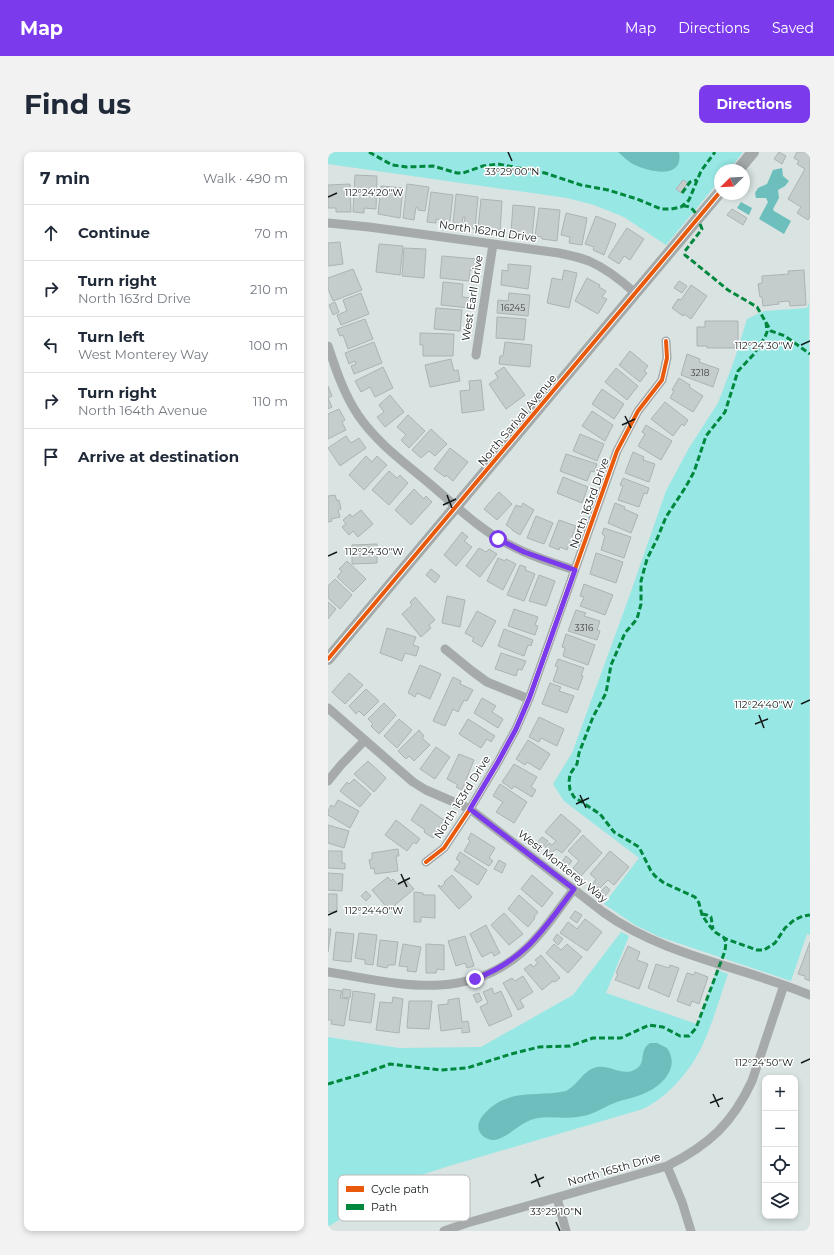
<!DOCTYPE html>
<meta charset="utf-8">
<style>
body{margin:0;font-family:Montserrat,sans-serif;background:#f2f2f3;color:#1f2937}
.controls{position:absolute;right:12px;bottom:12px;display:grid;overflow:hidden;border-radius:8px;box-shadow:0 2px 6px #0003}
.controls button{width:36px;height:36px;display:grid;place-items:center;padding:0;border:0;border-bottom:1px solid #e0e1e3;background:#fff;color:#1f2937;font:20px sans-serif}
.compass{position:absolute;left:386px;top:12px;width:36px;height:36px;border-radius:50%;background:#fff;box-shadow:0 2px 6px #0003;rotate:246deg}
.stop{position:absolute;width:12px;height:12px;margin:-9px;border:3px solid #7c3aed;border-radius:50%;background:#fff}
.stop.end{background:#7c3aed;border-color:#fff;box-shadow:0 1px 4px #0008}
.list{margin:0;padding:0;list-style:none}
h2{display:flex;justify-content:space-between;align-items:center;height:52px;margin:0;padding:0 16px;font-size:17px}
h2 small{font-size:13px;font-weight:400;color:#747a83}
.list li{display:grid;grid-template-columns:26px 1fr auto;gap:12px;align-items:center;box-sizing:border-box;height:56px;padding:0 16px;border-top:1px solid #e0e1e3}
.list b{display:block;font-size:15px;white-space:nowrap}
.list p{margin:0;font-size:13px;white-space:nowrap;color:#747a83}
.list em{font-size:13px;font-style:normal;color:#747a83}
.icon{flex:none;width:22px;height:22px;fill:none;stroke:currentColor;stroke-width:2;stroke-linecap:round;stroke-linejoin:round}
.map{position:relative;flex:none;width:482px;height:1079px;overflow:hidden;border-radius:8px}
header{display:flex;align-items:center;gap:24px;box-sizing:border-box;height:56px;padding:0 20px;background:#7c3aed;color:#fff}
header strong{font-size:19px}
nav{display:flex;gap:22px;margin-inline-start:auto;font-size:14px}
.intro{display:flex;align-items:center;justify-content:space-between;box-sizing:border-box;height:96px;padding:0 24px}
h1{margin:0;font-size:28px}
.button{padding:10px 18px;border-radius:8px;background:#7c3aed;color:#fff;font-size:14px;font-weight:700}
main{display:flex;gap:24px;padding:0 24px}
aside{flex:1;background:#fff;border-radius:8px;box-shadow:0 2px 6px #0003}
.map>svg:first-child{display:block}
.green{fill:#97e7e4}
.water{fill:#6cbfbc}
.building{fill:#c5cccc;stroke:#abb3b3}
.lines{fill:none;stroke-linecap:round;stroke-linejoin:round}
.street{stroke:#a6aaaa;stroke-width:9}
.secondary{stroke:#a4a9a9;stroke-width:12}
.quiet{stroke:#00873e;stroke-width:3;stroke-dasharray:6 3;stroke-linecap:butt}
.cycleway-casing{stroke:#fff;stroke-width:6}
.cycleway{stroke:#e8590c;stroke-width:4}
.route{stroke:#7c3aed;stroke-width:5}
.ticks{fill:none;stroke:#121818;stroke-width:1.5}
.labels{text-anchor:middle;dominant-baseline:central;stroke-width:3;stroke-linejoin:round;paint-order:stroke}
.number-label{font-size:9px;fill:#3f4545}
.street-label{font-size:11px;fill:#121818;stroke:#fff}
.key{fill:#fff;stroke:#b8baba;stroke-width:1}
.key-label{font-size:11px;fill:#121818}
.ticks-label{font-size:10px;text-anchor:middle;fill:#121818;stroke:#fff;stroke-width:3;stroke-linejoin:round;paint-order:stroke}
</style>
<header>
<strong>Map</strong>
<nav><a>Map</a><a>Directions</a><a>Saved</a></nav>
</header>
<div class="intro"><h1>Find us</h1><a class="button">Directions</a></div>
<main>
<aside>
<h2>7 min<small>Walk · 490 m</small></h2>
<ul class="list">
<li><svg class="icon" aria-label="ahead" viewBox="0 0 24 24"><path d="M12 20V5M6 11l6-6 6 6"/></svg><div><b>Continue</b></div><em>70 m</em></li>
<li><svg class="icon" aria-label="right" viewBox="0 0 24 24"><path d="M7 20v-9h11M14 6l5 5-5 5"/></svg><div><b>Turn right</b><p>North 163rd Drive</p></div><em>210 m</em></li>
<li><svg class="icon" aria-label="left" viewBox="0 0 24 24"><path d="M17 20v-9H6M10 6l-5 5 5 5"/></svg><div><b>Turn left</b><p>West Monterey Way</p></div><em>100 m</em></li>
<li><svg class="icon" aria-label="right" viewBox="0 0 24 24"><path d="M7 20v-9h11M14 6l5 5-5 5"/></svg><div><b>Turn right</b><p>North 164th Avenue</p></div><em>110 m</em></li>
<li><svg class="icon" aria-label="arrive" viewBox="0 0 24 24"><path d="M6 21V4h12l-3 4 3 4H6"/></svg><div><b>Arrive at destination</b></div></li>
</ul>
</aside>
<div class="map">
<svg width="482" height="1079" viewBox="0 0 482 1079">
<rect width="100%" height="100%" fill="#d8e3e2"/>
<path class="green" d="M0,0H415L401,18H392V28L338,93L296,65L266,53L239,46L0,12Z
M481,151L482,783L479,782L463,829L332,785L307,773L276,752L311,706L236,649L225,632L244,601L300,448L338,339L361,296L390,251L407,206L419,167L436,159L479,156Z
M293,780L301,784L278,841L369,872L389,818L400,822C392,845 385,870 375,892C364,917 340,945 315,957L121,1014L75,1029L76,1031L41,1048L0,1075V885L71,896L153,895L245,843Z"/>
<path class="water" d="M290,0H351C356,28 322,20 307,13C300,10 295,4 290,0Z
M454,16L455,24L461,29L457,34L450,38L451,46L445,57L446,59L463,69L456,82L431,67L440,50L438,46H428L427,41L430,36L439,32L445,18Z
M413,50L424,56L421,63L409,56Z
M322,891H329L339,896C353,916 333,935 315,942C306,946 297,947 289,950C277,954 267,962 255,964C239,968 223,963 206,967C192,970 179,987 166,988C162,988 156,986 153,982C143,969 164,953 175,948C195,939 217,944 238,939C250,933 255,918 269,915C283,913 295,925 308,917C319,911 310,899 322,891Z"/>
<path class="building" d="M451,0L458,4L454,12L446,7Z
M469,0H482V64L480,68L469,61L473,55L460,47L477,17L469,12L471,9L466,6Z
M27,23L49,24L48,57L36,56V61L25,60Z
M355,28L360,31L353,41L348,37Z
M22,32L23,60H8V56H0V33Z
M79,32L101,35L97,59L90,58V56L88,55L86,68L75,66Z
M53,34L75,36L72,66L50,62Z
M103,40L125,43L122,69L108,67V71L99,70Z
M128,42L150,45L147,77L136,75L137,65H135L134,72L125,71Z
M153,47L174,49L172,80L150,77Z
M185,53L207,55L204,85L196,84V81L183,80Z
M211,56L232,58L229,89L214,87V85L207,84Z
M404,57L419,66L415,73L399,63Z
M238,61L259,66L254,93L241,91L242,85L233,83Z
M268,64L288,72L276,103L265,98L266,95L257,92Z
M299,76L316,87L302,108L296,104L291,112L280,105Z
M12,90L15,112L0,114V91Z
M51,92L75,94L72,123L48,120Z
M76,96L98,97L96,126L74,124Z
M114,104L149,107L148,118H142L141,129L112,126Z
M180,112L203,114L200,137L173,133L174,118L180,119Z
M25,117L34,138L5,149L0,137V126Z
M236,118L249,121L241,156L219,151L224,126L234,128Z
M476,118L478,153L462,154L461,149L450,150L451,152L435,154L434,145H432L430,132L434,131V124L461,122L460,119Z
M259,126L272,133L271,135L278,139L274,145L279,147L270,162L247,149Z
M351,129L359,134L354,141L346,136Z
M115,130L135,132L134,145L144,146L142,156L113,153Z
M363,133L379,144L363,167L356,162L355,164L344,156L350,147L353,148Z
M33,141L41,162L13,173L9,163L19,159L15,148Z
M181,141L202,143L200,164L169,161L170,148L180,149Z
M7,150L11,160L5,163L1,153Z
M108,156L134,158L132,179L106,177Z
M169,165L198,167L196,188L168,186Z
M37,167L45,187L20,197L15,183L12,184L9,177Z
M377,169H410V196H379V194H369V175H377Z
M92,181L126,182L125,204H95V193H92Z
M46,190L54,211L26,222L23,214L28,212L27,209L21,212L17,201Z
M177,190L204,193L202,215L171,212L172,204H175Z
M302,199L320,214L316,219L319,221L312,230L291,213Z
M359,202L372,207L371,210L391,217L385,235L353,223Z
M123,207L126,219L130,218L132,229L102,235L97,213Z
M55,215L65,236L47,245L42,235L33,240L27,229Z
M176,215L197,243L178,257L161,232L170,226L167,221Z
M288,216L310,234L299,248L277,230Z
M351,226L362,233L361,235L375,244L365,260L342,246L346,239L344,238Z
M153,228L156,258L134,261L132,239L142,238L141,229Z
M0,234L4,244L0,246Z
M274,237L296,252L286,267L264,252Z
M62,243L76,260L57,275L49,265L56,260L51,253Z
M0,246L4,255L0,257Z
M337,250L360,268L356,274L354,272L345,284L323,267Z
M11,257L17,268L14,270L18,278L0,287V262Z
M264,259L285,273L277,289L254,274Z
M80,263L97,279L81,296L73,288L78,283L69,275Z
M318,273L344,289L333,308L310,294L317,282L314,280Z
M103,277L119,292L107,304L101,299L93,306L84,298Z
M252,282L276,292L269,309L245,299Z
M18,284L23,291L31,286L38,296L12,314L0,296Z
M122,296L140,310L125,329L118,323L117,325L106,317Z
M305,300L316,305L315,308L327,312L321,330L297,321Z
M238,302L269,312L266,320L263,319L259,329L232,319Z
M38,304L44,310L49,304L59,313L36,338L21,323Z
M61,319L69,326L72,323L80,331L61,353L44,338Z
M235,325L260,335L254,351L229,341Z
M295,326L321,336L319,342L316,341L311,355L290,348L295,334L292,333Z
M86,337L96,347L98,344L104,350L83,373L67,358Z
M171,340L184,352L169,368L156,357Z
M7,343L9,349L11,348L13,357L10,358L12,365L3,367L4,369L0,370V344Z
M195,351L206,358L192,383L184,378V377L178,373L188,353L193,355Z
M287,351L297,355L296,357L310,363L303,381L280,371Z
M33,358L45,372L30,385L25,379L21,383L14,375L18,372L15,368L22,362L24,365Z
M208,364L225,371L216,392L199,386Z
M231,368L248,374L239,398L232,395L231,398L221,394Z
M276,376L303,385L296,406L273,398L277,384L274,382Z
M134,380L140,385L136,389L144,395L128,414L116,403Z
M49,392V411L24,412V393Z
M151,396L158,400L161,397L169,402L152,425L138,414Z
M268,401L295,410L288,431L262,422Z
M170,406L177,409L178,407L188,412L175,438L159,429Z
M19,409L38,427L25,440L9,425L14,419L11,417Z
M192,413L198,415L197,418L207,422L196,449L179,443Z
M103,417L112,424L107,431L98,423Z
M211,423L227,429L218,454L201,449Z
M7,427L24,443L12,457L0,446V434Z
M256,432L285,443L277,463L252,454L256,445L252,444Z
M119,444L137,448L132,475L114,471Z
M87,445L107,468L101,473L103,476L93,485L74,462L84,453L82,450Z
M0,450L8,457L0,467Z
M186,457L210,465L207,473L210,474L207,483L180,474Z
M248,458L258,461L256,464L272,469L269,478L272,479L269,488L240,479Z
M149,459L168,469L154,495L144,489L146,486L137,481Z
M59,476L88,485L85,493L91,495L88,504L77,501L74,509L52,501Z
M176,477L205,488L203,494L200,493L196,504L170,494Z
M238,482L267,493L260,513L235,504L237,496L234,495Z
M173,501L198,509L194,518L190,517L188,524L167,517Z
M230,507L256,516L253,523L255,524L250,538L225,529L230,515L227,514Z
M92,513L113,522L102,547L89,541L87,545L80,541Z
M21,521L35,533L17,552L4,540Z
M125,525L133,529L132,532L145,538L139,549L136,548L130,560L125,557L117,574L105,569Z
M222,531L233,535L231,539L246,544L239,561L214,552Z
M38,537L51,549L36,564L31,559L28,562L21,554Z
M154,546L168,554L164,560L175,567L170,576L146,561Z
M56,551L68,563L51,582L43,574L45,572L40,567Z
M211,565L236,577L229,594L213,586L211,590L201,585Z
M71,567L84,578L69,596L56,584Z
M140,567L167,584L163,590L159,587L153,596L131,582Z
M91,578L96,584L94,586L102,593L86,609L81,604L78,607L70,599Z
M200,588L222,602L212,618L199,610L197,613L188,607Z
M108,595L122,605L107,627L92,617Z
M131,602L146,608L134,638L128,635L130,633L119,627Z
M40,609L58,626L46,640L26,622Z
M186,612L209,625L203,635L208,638L204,645L186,634L184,637L174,630Z
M26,627L43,642L32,655L12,639L19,630L21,632Z
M172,632L199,650L186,671L168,660L175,650L165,644Z
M10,648L31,659L22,676L0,663V659L3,653L6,655Z
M93,652L116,668L105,686L96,680L97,678L83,668Z
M233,662L253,679L234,701L228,697L224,701L217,695L221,691L224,693L228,689L217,680Z
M68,668L92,687L88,692L86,690L79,699L57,683Z
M0,673L21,679L16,696L0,691Z
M143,681L167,696L161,706L165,709L161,714L136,699L142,689L140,687Z
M255,683L274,701L253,724L245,716L251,709L240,699Z
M214,685L220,689L215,695L209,691Z
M70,697L71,704H68L70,719L47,722L46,716L43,717L41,708L44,707V701Z
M0,699H14V711H17V717L0,716Z
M282,699L301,715L286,733L280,728L271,737L265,732L268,727L262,722Z
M132,700L159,718L150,733L126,718L132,710L128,707Z
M238,704L244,709L239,715L234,710Z
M171,708L178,712L174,721L166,717Z
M0,721L15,722L14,739L0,738Z
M124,723L144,745L131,757L110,734L111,733L113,735L117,731L116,730Z
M204,723L225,741L214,755L193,737Z
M60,725L63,729L65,727L70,733L77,727L86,737L61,758L44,738Z
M278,734L282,738L277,744L273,739Z
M38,739L43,744L38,749L33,744Z
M86,740L95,741V743H107V766L93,765V770H86Z
M0,742H9V760H0Z
M191,743L210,760L206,765L207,766L200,775L180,757Z
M247,759L254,763L249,771L242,766Z
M176,761L195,782L181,793L163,773Z
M257,767L274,780L259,799L232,781L240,770L249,777Z
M158,773L172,801L166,804L164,800L154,805L142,782Z
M0,777H3L0,800Z
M8,780L26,782L23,810L5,808Z
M31,781L49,783L45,813L37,812V808L27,806Z
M229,782L235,787L230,793L225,788Z
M137,784L146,814L139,816L137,811L128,814L120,789Z
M52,788L70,790L67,813H60L59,816L49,814Z
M482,790V829L477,827V824L470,822Z
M75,792L93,795L88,820L79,819L80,815L71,814Z
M98,792L116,793V818L109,817L108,821H98Z
M226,792L233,798L239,792L254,805L240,821L218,801Z
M300,794L312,800L309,808L320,812L311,837L287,828L290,822L288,821Z
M213,803L232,826L227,830L225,829L214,838L196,817L203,812L205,815L210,811L207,808Z
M328,812L341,816L342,813L351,816L341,845L320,836Z
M367,820L380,825L371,852L364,849L362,854L349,849L359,821L366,823Z
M195,824L205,840L192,848L196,855L190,858L175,831L184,826L187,829Z
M164,836L166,842L173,839L184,864L161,874L152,855L160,851L155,840Z
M0,837L14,839L12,846L21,847L16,874L3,872L4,868H0Z
M15,837L23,838L22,846L14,845Z
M25,839L47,842L43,871L21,868Z
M151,841L154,848L149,851L145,843Z
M65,845L75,847L71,881L48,878L52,850L64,851Z
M131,846L134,870L140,869L142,880L134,881V876L113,879L110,853L120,852V848Z
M81,849H104L101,877L79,876Z"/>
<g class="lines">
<path class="street" d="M0,71L41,75L231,101C240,103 251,105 261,109C277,116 294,129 307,141
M0,194C8,218 16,242 30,263C49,291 77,311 102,332C128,354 152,378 182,393C202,404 225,411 247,418
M148,203L165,92
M117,497L144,519L159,530L201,547
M0,556L85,630L98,638L142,657L275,760C336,804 413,814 482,843
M0,629L13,613L37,588
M98,710L116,696L142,657L170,610L188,577L201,547L289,299L310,259L334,228L339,206L338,189
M0,820C68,831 135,851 193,801C214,783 229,759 246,737
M339,1014L354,1050L363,1079
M229,1046L238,1079
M116,1079L139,1071L339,1014C381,993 404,972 424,929L456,833"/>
<path class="secondary" d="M410,18L425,0
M0,507L392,40"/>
<path class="quiet" d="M41,0L64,13L79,15L105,14L129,21H135L155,14L170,12L217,21L253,33L280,38L309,47L333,57H343L353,55L361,48L373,19L387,0
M354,41L362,30L369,28
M355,54C368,53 370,68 374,77L357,99V103L400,138L429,155L443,179L457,184L482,202
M438,170L439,180L437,185L426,202L410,219L397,260L378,284L366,320L357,336L338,365L329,387L319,407L313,429V452L309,467L297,481L283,513L278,541L265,565L251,601L249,612L242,622L241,630L242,638L246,645L272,662L286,680L311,695L323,719L327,724L336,731L367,745L371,751L374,763L380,772L387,780L398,787L429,798H436L447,791L457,776L466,768L475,764L482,763
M374,762L379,763L383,765L385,777
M0,932L34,922L62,912L112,918L139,916L183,902L211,895L242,894L265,886H293L321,873L335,875L352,884H361L368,876L397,799L398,790L396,786"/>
<defs>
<path id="cycleway" d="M0,507L392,40
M98,710L116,696L142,657L170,610L188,577L201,547L289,299L310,259L334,228L339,206L338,189"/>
</defs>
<use href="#cycleway" class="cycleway-casing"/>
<use href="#cycleway" class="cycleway"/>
</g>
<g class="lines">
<path class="route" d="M147,827C198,807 214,779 246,737L142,657L170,610L188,577L201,547L247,418L196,400L170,387"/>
</g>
<path class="ticks" d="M180,0L184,9M0,45L9,41M473,193L482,189M297,264L303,276M294,273L307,267M119,343L124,356M115,353L128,347M0,404L9,400M473,552L482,548M431,563L436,576M427,572L440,567M252,643L258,656M248,652L261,646M73,722L79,735M70,732L82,726M0,763L9,759M473,911L482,907M385,942L391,955M382,951L395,946M207,1022L212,1035M203,1031L216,1025M228,1070L232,1079"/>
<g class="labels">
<g class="number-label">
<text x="185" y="155">16245</text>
<text x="372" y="220">3218</text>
<text x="256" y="475">3316</text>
</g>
<g class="street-label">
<text transform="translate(160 79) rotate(8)">North 162nd Drive</text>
<text transform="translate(144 146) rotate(-81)">West Earll Drive</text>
<text transform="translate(189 268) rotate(-50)">North Sarival Avenue</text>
<text transform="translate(261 351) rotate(-70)">North 163rd Drive</text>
<text transform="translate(134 645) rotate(-58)">North 163rd Drive</text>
<text transform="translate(235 714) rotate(38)">West Monterey Way</text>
<text transform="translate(286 1017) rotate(-16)">North 165th Drive</text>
</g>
</g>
<rect x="10" y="1023" width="132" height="46" rx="6" class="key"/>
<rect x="18" y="1034" width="18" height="6" fill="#e8590c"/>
<rect x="18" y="1052" width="18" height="6" fill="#00873e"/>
<g class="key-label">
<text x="43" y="1041">Cycle path</text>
<text x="43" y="1059">Path</text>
</g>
<g class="ticks-label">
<text x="184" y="23">33°29'00"N</text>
<text x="46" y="44">112°24'20"W</text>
<text x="436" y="197">112°24'30"W</text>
<text x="46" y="403">112°24'30"W</text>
<text x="436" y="556">112°24'40"W</text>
<text x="46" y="762">112°24'40"W</text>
<text x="436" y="914">112°24'50"W</text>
<text x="228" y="1063">33°29'10"N</text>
</g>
</svg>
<div class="controls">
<button>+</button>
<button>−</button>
<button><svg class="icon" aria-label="locate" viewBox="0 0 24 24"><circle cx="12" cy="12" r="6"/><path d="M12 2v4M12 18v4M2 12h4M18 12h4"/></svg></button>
<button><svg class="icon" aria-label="layers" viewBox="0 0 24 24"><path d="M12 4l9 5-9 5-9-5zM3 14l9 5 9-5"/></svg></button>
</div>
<svg class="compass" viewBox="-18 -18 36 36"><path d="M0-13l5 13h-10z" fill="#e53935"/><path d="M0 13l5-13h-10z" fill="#747a83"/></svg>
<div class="stop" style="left:170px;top:387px"></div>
<div class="stop end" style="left:147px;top:827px"></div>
</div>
</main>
